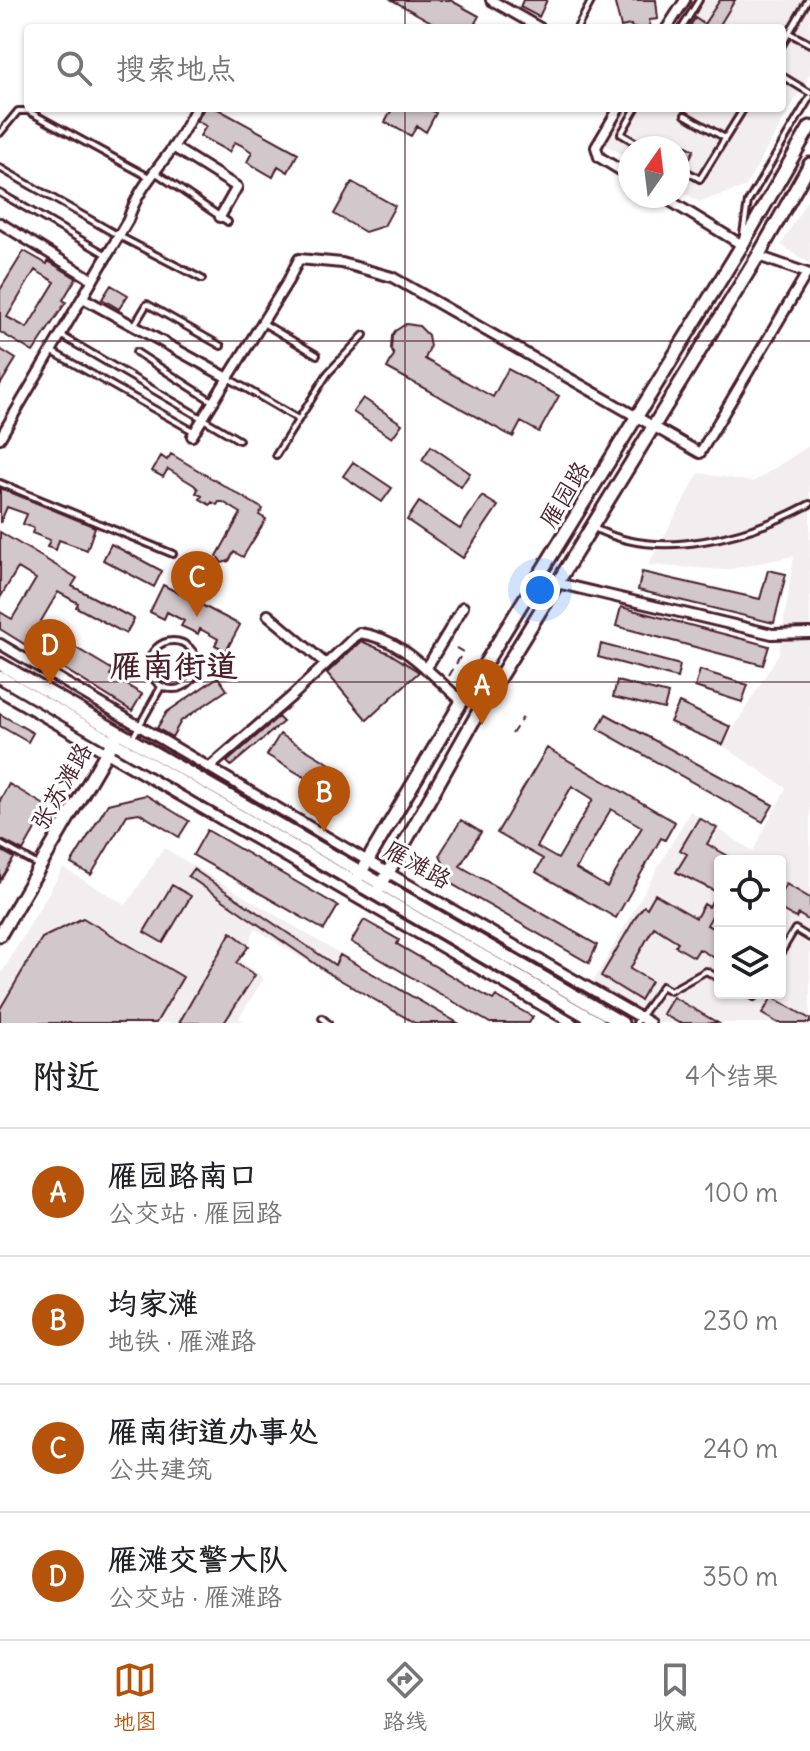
<!DOCTYPE html>
<html lang="zh">
<meta charset="utf-8">
<style>
body{margin:0;font-family:Delius,"LXGW WenKai TC",sans-serif;background:#f6f6f6;color:#202124}
.controls{position:absolute;right:24px;bottom:24px;display:grid;overflow:hidden;border-radius:8px;box-shadow:0 2px 6px #0004}
.controls button{width:72px;height:72px;display:grid;place-items:center;padding:0;border:0;border-bottom:2px solid #e0e0e0;background:#fff;color:#202124;font:40px sans-serif}
.compass{position:absolute;left:618px;top:136px;width:72px;height:72px;border-radius:50%;background:#fff;box-shadow:0 2px 6px #0004;rotate:14deg}
.you{position:absolute;left:540px;top:590px;width:28px;height:28px;margin:-20px;border:6px solid #fff;border-radius:50%;background:#1a73e8;box-shadow:0 0 0 12px #1a73e833}
.badge{display:grid;place-items:center;width:52px;height:52px;border-radius:50%;background:#b45309;color:#fff;font-size:26px;font-weight:700}
.pin{position:absolute;translate:-50% -66px;filter:drop-shadow(0 2px 4px #0008)}
.pin::after{content:'';position:absolute;top:42px;width:28px;height:24px;background:inherit;clip-path:polygon(0 0,100% 0,50% 100%)}
.list{margin:0;padding:0;list-style:none}
h2{display:flex;justify-content:space-between;align-items:center;height:104px;margin:0;padding:0 32px;font-size:34px}
h2 small{font-size:26px;font-weight:400;color:#757577}
.list li{display:grid;grid-template-columns:52px 1fr auto;gap:24px;align-items:center;box-sizing:border-box;height:128px;padding:0 32px;border-top:2px solid #e0e0e0}
.list b{display:block;font-size:30px;white-space:nowrap}
.list p{margin:0;font-size:26px;white-space:nowrap;color:#757577}
.list em{font-size:26px;font-style:normal;color:#757577}
.icon{flex:none;width:44px;height:44px;fill:none;stroke:currentColor;stroke-width:2;stroke-linecap:round;stroke-linejoin:round}
.map{position:relative;flex:none;width:810px;height:1023px;overflow:hidden}
.search{position:absolute;background:#fff;box-shadow:0 2px 6px #0004;left:24px;right:24px;top:24px;height:88px;display:flex;align-items:center;gap:20px;box-sizing:border-box;padding:0 28px;border-radius:8px;color:#757577;font-size:30px}
.sheet{height:616px;background:#fff}
nav{display:flex;justify-content:space-around;align-items:center;box-sizing:border-box;height:112px;border-top:2px solid #e0e0e0;background:#fff;font-size:22px;color:#757577}
nav a{display:grid;justify-items:center;gap:4px}
nav .on{color:#b45309}
.map>svg:first-child{display:block}
.built{fill:#f2eeef;fill-rule:evenodd}
.building{fill:#d2c7cb;stroke:#4a1f2b;stroke-width:2;fill-rule:evenodd}
.lines{fill:none;stroke-linecap:round;stroke-linejoin:round}
.lane-casing{stroke:#4a1f2b;stroke-width:10}
.street-casing{stroke:#4a1f2b;stroke-width:14}
.secondary-casing{stroke:#4a1f2b;stroke-width:17}
.path{stroke:#4a1f2b;stroke-width:2;stroke-dasharray:8 6;stroke-linecap:butt}
.lane{stroke:#fff;stroke-width:4}
.street{stroke:#fff;stroke-width:8}
.secondary{stroke:#fff;stroke-width:11}
.grid{fill:none;stroke:#4a1f2b;stroke-width:2;stroke-opacity:0.55}
.labels{text-anchor:middle;dominant-baseline:central;stroke-width:6;stroke-linejoin:round;paint-order:stroke}
.street-label{font-size:24px;fill:#4a1f2b;stroke:#fff}
.district-label{font-size:32px;font-weight:bold;fill:#4a1f2b;stroke:#fff}
</style>
<div class="map">
<svg width="810" height="1023" viewBox="0 0 810 1023">
<rect width="100%" height="100%" fill="#fff"/>
<filter id="ink" filterUnits="userSpaceOnUse"><feTurbulence type="fractalNoise" baseFrequency=".0125" numOctaves="2"/><feDisplacementMap in="SourceGraphic" scale="16" xChannelSelector="R" yChannelSelector="G"/><feConvolveMatrix kernelMatrix="1 2 1 2 8 2 1 2 1" color-interpolation-filters="sRGB"/></filter>
<g filter="url(#ink)">
<path class="built" d="M690,0H810V74L745,187L699,202L678,189V148H630V159L606,145L627,108H782V28H674Z
M810,195V264L781,245Z
M810,445V1023H658L592,984L690,811L753,851L786,788L723,746L779,653L794,556L726,570L648,565L699,473L753,482ZM720,861H780V993H720Z
M164,848L340,954L326,973L255,929L241,961L264,978L239,1018L246,1023H0V976L63,868L126,905Z"/>
<path class="building" d="M392,0H450L479,16L475,23L484,28H442Z
M523,0H547L539,17L520,7Z
M614,0H656L658,19L649,20L651,28H632L631,25L621,27Z
M720,0H735L718,28H689L695,18L704,24Z
M204,108H216L298,153L288,172L278,166L273,177L247,162L252,152L243,146L235,142L229,152L200,136L206,126L197,121Z
M393,108H427L436,113L426,132L417,126L411,136L385,122Z
M674,139L694,150L689,160L678,154V148H669Z
M352,182L395,206L384,226L365,232L334,214Z
M24,251L47,264L48,261L76,278L63,300L66,302L33,352L0,332V290ZM35,270L55,282L27,328L7,317Z
M111,285L128,295L119,309L102,299Z
M406,324L419,326L428,335L430,347L425,359L493,397L508,369L559,396L539,432L521,422L513,437L387,368L394,355L391,349L392,336L395,331Z
M0,349L16,359L0,385Z
M363,398L402,424L392,438L353,412Z
M431,446L470,473L461,487L422,460Z
M171,454L263,509L259,515L266,519L243,557L234,552L229,561L222,563L217,556L241,513L223,502H219L217,505L212,502L210,505L200,499L202,496L196,493L198,489L194,485L168,469L163,477L152,471L161,456L167,460Z
M353,462L392,488L382,502L343,476Z
M0,488L95,527L87,550L59,540L56,550L47,547L50,540L32,533L34,528L23,524L27,514L7,507L0,523Z
M482,496L498,506L463,558L407,520L419,502L460,529Z
M0,532L77,578L72,586L134,619L126,634L76,607L78,603L58,592L34,633L47,640L51,633L113,670L110,675L142,694L132,711L0,629V612L12,619L36,579L18,568L0,598Z
M111,544L162,571L154,587L103,560Z
M768,570L786,574L774,623L638,590L642,572L760,599Z
M163,585L240,625L226,651L215,645L218,639L200,629L198,634L181,626L184,621L167,612L164,619L150,612Z
M621,607L769,646L763,665L616,626Z
M361,641L389,653L419,672L367,720L327,673Z
M601,644L680,665L677,678L598,657Z
M700,670L748,685L742,702L695,687Z
M218,677L227,690L181,721L172,737L157,728L167,712Z
M617,681L668,694L664,709L613,697Z
M679,703L731,727L723,745L670,722Z
M0,714L33,733L28,742L0,726Z
M606,714L773,805L763,822L598,729Z
M278,717L283,722L231,766L227,762Z
M280,734L345,773L333,794L267,755Z
M547,748L675,822L665,840L661,838L616,918L536,872L543,859L497,833ZM572,786L593,799L558,859L537,847ZM611,809L642,827L607,887L576,869Z
M9,784L48,807L23,851L0,839V800Z
M146,795L189,821L179,837L139,813L127,815L91,875L71,864L108,804Z
M699,818L717,828L707,844L737,861H720V902L707,925L720,932V961L699,949L694,957L675,946L678,942L654,927L630,969L651,981L640,1000L601,976L637,915L644,906L647,908L655,894L696,918L704,904L709,907L717,892L676,872L687,854L680,850Z
M461,820L481,832L460,866L597,945L589,963L450,883L440,854Z
M207,830L338,906L324,930L193,855Z
M0,850L14,858L0,881Z
M193,869L335,965L340,955L458,1023H415L330,974L188,876Z
M786,884L810,898V921L798,914L796,918L780,909V895Z
M172,885L191,896L163,943L144,932Z
M83,918L183,977L156,1023H0V1009L42,938Z
M364,920L399,940L397,944L493,1000L496,996L533,1017L529,1023H490L351,942Z
M231,932L249,946L236,963L255,975L224,1023H179Z
M673,997L718,1023H679L663,1014Z
M772,997L810,1019V1023H778L762,1014Z"/>
<g class="lines">
<defs>
<path id="lane" d="M577,28L592,0
M682,28L699,0
M789,33L810,44
M782,45L808,0
M782,76L810,93
M636,108L621,134L645,148
M685,115L725,138
M0,133L18,111H28L149,177
M678,167L700,179L744,108
M0,168L119,236L202,279
M155,172L228,222
M0,193L107,255
M743,234L748,202L810,97
M263,323L317,355
M135,324L147,304L221,346
M62,336L239,440
M51,351L193,431
M136,352L212,401
M228,378L298,419
M276,455L328,373L364,335
M0,483L173,554
M594,528C660,562 748,537 810,504
M149 665a24 24 0 1 1 48 0a24 24 0 1 1-48 0Z
M133,737L161,687
M0,844L38,865
M780,954L795,929L810,938
M746,993L754,997L757,993
M322,1018L328,1023
M636,1023L662,986L670,991L706,971L720,979"/>
<path id="street" d="M491,0L540,28
M667,28L685,0
M619,108L596,147L599,157L630,176
M173,147L237,187L220,217
M662,196L742,245
M0,223L93,280
M83,298L228,378
M192,436L288,281L299,259L342,263L392,277L700,453L807,273L758,256
M0,438L128,220C138,188 156,172 174,146C182,134 189,121 196,108
M557,583L772,634L810,633
M268,615L326,664
M0,644L366,860L650,1023
M426,669L463,607
M0,691L572,1023
M210,767L291,697L359,633C402,638 430,674 462,701"/>
<path id="secondary" d="M0,664L622,1023
M0,677L599,1023
M355,882L462,701L742,245L810,127
M376,894L480,709L758,256L810,164
M0,935L116,736"/>
</defs>
<use href="#lane" class="lane-casing"/>
<use href="#street" class="street-casing"/>
<use href="#secondary" class="secondary-casing"/>
<path class="path" d="M449,676L463,652L451,645
M512,734L523,717"/>
<use href="#lane" class="lane"/>
<use href="#street" class="street"/>
<use href="#secondary" class="secondary"/>
</g>
</g>
<path class="grid" d="M405,0V28M405,108V1023M0,341H810M0,682H810"/>
<g class="labels">
<g class="street-label">
<text transform="translate(564 494) rotate(-59)">雁园路</text>
<text transform="translate(61 786) rotate(-60)">张苏滩路</text>
<text transform="translate(418 864) rotate(29)">雁滩路</text>
</g>
<g class="district-label">
<text x="174" y="665">雁南街道</text>
</g>
</g>
</svg>
<div class="controls">
<button><svg class="icon" aria-label="locate" viewBox="0 0 24 24"><circle cx="12" cy="12" r="6"/><path d="M12 2v4M12 18v4M2 12h4M18 12h4"/></svg></button>
<button><svg class="icon" aria-label="layers" viewBox="0 0 24 24"><path d="M12 4l9 5-9 5-9-5zM3 14l9 5 9-5"/></svg></button>
</div>
<svg class="compass" viewBox="-18 -18 36 36"><path d="M0-13l5 13h-10z" fill="#e53935"/><path d="M0 13l5-13h-10z" fill="#757577"/></svg>
<div class="you"></div>
<div class="pin badge" style="left:482px;top:725px">A</div>
<div class="pin badge" style="left:324px;top:832px">B</div>
<div class="pin badge" style="left:197px;top:617px">C</div>
<div class="pin badge" style="left:50px;top:685px">D</div>
<div class="search"><svg class="icon" aria-label="search" viewBox="0 0 24 24"><circle cx="10" cy="10" r="6"/><path d="M15 15l6 6"/></svg>搜索地点</div>
</div>
<section class="sheet">
<h2>附近<small>4个结果</small></h2>
<ul class="list">
<li><span class="badge">A</span><div><b>雁园路南口</b><p>公交站 · 雁园路</p></div><em>100 m</em></li>
<li><span class="badge">B</span><div><b>均家滩</b><p>地铁 · 雁滩路</p></div><em>230 m</em></li>
<li><span class="badge">C</span><div><b>雁南街道办事处</b><p>公共建筑</p></div><em>240 m</em></li>
<li><span class="badge">D</span><div><b>雁滩交警大队</b><p>公交站 · 雁滩路</p></div><em>350 m</em></li>
</ul>
</section>
<nav>
<a class="on"><svg class="icon" aria-label="map" viewBox="0 0 24 24"><path d="M3 6l6-2 6 2 6-2v14l-6 2-6-2-6 2zM9 4v14M15 6v14"/></svg>地图</a>
<a><svg class="icon" aria-label="directions" viewBox="0 0 24 24"><path d="M12 3l9 9-9 9-9-9zM9 14v-3h6M13 9l2 2-2 2"/></svg>路线</a>
<a><svg class="icon" aria-label="saved" viewBox="0 0 24 24"><path d="M7 4h10v16l-5-4-5 4z"/></svg>收藏</a>
</nav>
